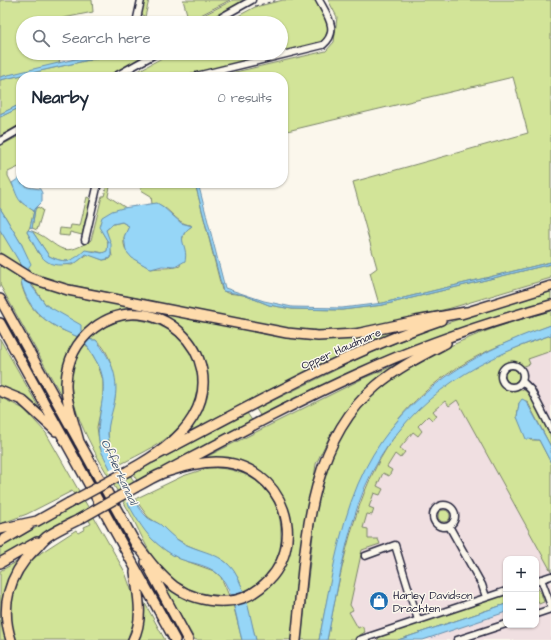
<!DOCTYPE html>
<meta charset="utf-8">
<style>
body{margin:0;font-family:"Architects Daughter",sans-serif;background:#f6f6f7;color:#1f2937}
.controls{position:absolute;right:12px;bottom:12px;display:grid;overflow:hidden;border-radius:8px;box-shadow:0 1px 3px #0004}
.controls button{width:36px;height:36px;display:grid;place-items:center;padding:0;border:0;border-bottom:1px solid #e0e1e3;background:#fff;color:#1f2937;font:20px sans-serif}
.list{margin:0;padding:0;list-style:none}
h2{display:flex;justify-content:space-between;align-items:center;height:52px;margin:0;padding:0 16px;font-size:17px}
h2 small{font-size:13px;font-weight:400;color:#747a83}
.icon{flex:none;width:22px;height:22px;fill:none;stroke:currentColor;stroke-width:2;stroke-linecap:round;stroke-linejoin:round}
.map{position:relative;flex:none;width:551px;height:640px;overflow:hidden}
.search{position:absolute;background:#fff;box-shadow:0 1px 3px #0004;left:16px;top:16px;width:272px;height:44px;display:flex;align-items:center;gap:10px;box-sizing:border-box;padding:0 14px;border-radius:22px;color:#747a83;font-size:15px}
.panel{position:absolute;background:#fff;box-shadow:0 1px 3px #0004;left:16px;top:72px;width:272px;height:116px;border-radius:16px}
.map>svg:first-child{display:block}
.built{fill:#f0dfe1;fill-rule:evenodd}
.green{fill:#d2e498;stroke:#7a836a}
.water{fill:#96d6f7;stroke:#688eac}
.pier{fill:#fbf7ec}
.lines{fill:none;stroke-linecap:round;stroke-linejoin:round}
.minor-casing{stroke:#22223b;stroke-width:9}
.highway-casing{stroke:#22223b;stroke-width:12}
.path{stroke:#22223b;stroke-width:1;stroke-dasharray:3 3;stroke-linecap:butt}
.minor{stroke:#fbf7ec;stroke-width:6}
.highway{stroke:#fedbac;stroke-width:9}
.highway-bridge-casing{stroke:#22223b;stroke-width:12;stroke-linecap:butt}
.highway-bridge{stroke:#fedbac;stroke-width:9}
.labels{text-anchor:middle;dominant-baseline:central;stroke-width:3;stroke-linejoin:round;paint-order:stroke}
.street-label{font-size:11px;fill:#22223b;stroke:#fbf7ec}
.poi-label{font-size:11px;fill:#22223b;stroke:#fbf7ec;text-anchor:start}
.water-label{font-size:12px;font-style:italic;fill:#455873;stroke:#fbf7ec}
</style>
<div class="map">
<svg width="551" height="640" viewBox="0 0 551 640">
<rect width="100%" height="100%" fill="#fbf7ec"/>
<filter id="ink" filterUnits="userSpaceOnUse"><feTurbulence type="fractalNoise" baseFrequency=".025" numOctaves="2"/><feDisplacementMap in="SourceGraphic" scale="8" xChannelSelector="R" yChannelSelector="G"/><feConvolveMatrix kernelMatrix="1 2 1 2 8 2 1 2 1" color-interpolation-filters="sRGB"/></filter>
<g filter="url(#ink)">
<path class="built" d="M551,336V640H324L334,582L406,414ZM506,559H536V625H506Z"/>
<path class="green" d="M0,0H92L93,12L54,20V23H23V53H58L60,64L0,77Z
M144,0H149L145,17L141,13Z
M183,0H230L189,21Z
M233,0H246L205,23H188Z
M283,0H316L330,27L326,40L317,46L182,77H127L171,53H281V23H225L255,7Z
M328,0H551V262L379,304L370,273L377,268L353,182L528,133L513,77L283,132V77H214L326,51L334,42L337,17Z
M120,53H150L107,77H21V104L0,114V80Z
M21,107V124L0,136V117Z
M21,135V166L8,172V176L21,202L34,211L30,227L27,232L39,254L50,263L72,265L88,254L103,260L110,259L112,256L106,230L113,224L122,222L129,226C128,231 125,233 124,238C122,256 139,261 151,269C161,267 171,269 180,266C182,254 179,231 191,227V225C174,224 168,202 152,204L151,196L141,190L139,183H195L222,290L227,293L244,295L269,305L292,309L342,310L383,305L551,264V278L451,308L378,325L333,331L289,329L57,282L30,272L22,245L0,208V146Z
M107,186L110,187L108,196L126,208L100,223C99,234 114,242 106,252C101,254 99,251 94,251C86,251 82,255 77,259C70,264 56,260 49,256L32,231C59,241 58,262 91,240L102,196H104Z
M87,197L91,199L82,235L70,232L69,236L59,235L60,228L70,229L71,225L80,226Z
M38,207L43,210L37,230L32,228L35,209Z
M0,230C5,238 22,261 20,267L0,253Z
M0,262L22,278L21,282C27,308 39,317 62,330C68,332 75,335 79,338L74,345L66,404L0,285Z
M30,282L297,337L411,325L315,366L184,434L204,397L192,342L138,312L83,333L46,305Z
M551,289V300C479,321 407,345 340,377C313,390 287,404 261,417L256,409L368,354L438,326Z
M551,311V325C519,338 486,349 457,368C356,432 341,532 319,640H301C304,614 307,588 310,562C314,528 317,476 333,446C374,369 471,332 551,311Z
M122,320C178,314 220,370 187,418C171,441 140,454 117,466C111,454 108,441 108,428C109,417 113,408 115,398C117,382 111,351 97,341C95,339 92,341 89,338L102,328Z
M551,335V351L528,359L530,364L522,367C509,358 490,369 501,384C507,392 517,386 524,390C531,393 548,426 550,435C551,438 551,443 551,447L527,401L519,403L517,417L530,440H539L551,463V571L457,400L449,406L445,401L433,411L437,416L432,420L428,416L418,426L422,431L418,436L413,432L400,448L405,452L400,458L395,454L387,467L392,470L389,476L383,473L377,486L383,489L380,495L374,493L369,507L374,509L372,515L367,514L363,528L368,529V539H378L380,544L362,550L350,605L353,610L349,612L358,628L362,626L365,632L360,635L363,640H327C350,527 364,428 475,366C499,353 526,344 551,335Z
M0,339L41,411L27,400L0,389Z
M85,343L97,362L103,380V399L97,427L100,448L135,514L152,539L165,550L178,558L214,571L221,577L230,598C207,600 184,591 167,575C151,560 141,534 131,515C113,482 76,428 72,392C69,374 74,358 85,343Z
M405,361C385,376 364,391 347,411C334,426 325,445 316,464L291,640H256L245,599L263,590L290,528L262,475L200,460L364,378Z
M505 376a7 7 0 1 1 14 0a7 7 0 1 1-14 0Z
M0,397L24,409L46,433L125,572L135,601V618L127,640H16L9,620L12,586L27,564L42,552L76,530L78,533L85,529L84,527L91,524L84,511L0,559V548L80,503L72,491L27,514L0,524Z
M247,413L253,422L138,482L133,474Z
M208,468C249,466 282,491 281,535C281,541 281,549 279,556C272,572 258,584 244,593L238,578L227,563L221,559L187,545L173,537L160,525L148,517L135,499L183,476Z
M131,476L134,483L127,486L124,479Z
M438 516a6 6 0 1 1 12 0a6 6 0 1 1-12 0Z
M20,560C17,566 11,572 8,579C0,599 0,620 8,640H0V571Z
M536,586L541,593L544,602L539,604L536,596Z
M165,587C187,602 207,603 233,604L242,640H195Z
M506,594V604L398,640H377L380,637L394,631Z
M141,596L165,640H135Z"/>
<path class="water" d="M100,53H120L0,80V77Z
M21,104V107L0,117V114Z
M21,177V183H24L27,187L40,189L42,193V202L35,209L32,229L30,227L34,211C17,200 19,201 12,183Z
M195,183H198L225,288L264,301L292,307L342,308L383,303L551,262V264L383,305L342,310L292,309L269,305L244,295L223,291Z
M157,203L162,206L181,223L192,226C173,239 189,244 185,261L175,267L162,266L151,269L132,258L126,251L124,237L129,226L122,222L113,224L106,230L111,244V258L103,260L86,254C75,264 77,264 61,265C41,266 36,247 27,232L28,230L32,231L49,256C66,264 72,262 85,250L102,253L107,251L108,242L99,227L102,217L112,211L123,208Z
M0,208L22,245L31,264L28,268L30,284L46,305L81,325V331L91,340H96C110,357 119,376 115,399C113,411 108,422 108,434C109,451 116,465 124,480C131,492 137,508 148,518C152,521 157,522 161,525C169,533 177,541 187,545C205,553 222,554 234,571C247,591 250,618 256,640H242C237,622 233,591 221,577C211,565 193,564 180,559C170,554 160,547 152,539C134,521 115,477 102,453C89,417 116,391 95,359C91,351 84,340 76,336C49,325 28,312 21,281L22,279L20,263L0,230Z
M551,325V335C469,362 401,405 365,487C345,535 338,589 327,640H319C329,590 338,531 358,484C394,400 467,354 551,325Z
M522,399L526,401L551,447V463L539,440L526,439L517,417L519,403Z
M506,604V612L423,640H398Z"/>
<path class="pier" d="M119,465L125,479L116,484L109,471Z
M129,485L137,498L127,503L120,491Z"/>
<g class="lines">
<defs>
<path id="minor" d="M136,23L141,0
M211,23L252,0
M114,77L157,53
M192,77L323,45C340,31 327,15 319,0
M0,141L21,129
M85,240L98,183
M501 376a11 11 0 1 1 22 0a11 11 0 1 1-22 0Z
M522,381L531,390L551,429
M433 516a11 11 0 1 1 22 0a11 11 0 1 1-22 0Z
M449,526L482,585L486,597
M365,556L395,545L418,620
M541,579L551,606
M536,581L551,576
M536,614L551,609
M359,640L506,591
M457,640L506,624"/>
<path id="highway" d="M0,259L30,278L68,290L287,333L318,336L356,334L416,321L466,312
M0,299L138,548
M461,314L551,286
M0,323L175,640
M0,391L22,400L56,431
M79,442C75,424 65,402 66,383C67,361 76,342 94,328C153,283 231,354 193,417C179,441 152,458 128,471
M151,458C245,409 341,354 441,320
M165,472C229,438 293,403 360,373C421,345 486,323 551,305
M0,529L37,521L69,503
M0,542L29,525
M135,542C147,558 159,575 175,587C191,598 208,602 227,601C239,601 251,595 260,588C313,547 284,462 216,462C201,462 181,467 166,472C156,475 146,482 136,487
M146,562L188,640
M0,563L37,542
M11,640C0,607 9,575 33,551C38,547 42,540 48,536C57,530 68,525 78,520
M133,640C144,619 138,595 135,572
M296,640C306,554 304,447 376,386C397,368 421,356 446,343"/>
</defs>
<use href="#minor" class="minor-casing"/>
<use href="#highway" class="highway-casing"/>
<path class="path" d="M255,6L278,0
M163,56L168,53"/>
<use href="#minor" class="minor"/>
<use href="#highway" class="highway"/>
<defs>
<path id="highway-bridge" d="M69,503L128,471
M78,520L136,487"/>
</defs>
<use href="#highway-bridge" class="highway-bridge-casing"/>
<use href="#highway-bridge" class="highway-bridge"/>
</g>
</g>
<defs>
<symbol id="shop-disc" viewBox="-11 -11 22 22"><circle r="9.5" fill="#1f6fb2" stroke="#fbf7ec"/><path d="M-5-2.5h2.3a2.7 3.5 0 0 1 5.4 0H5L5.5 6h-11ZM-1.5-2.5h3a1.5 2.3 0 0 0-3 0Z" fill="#fff"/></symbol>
</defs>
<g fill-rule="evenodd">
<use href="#shop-disc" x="368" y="590" width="22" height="22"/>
</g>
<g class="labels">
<g class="street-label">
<text transform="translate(341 349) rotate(-24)">Opper Haudmare</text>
</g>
<g class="poi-label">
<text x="393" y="595">Harley Davidson<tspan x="393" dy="13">Drachten</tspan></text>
</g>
<g class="water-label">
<text transform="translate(119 472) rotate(65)">Offierkanaal</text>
</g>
</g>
</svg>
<div class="controls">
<button>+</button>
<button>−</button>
</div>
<div class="search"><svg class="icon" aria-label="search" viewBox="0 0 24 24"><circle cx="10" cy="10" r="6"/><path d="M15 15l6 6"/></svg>Search here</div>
<section class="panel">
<h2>Nearby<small>0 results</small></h2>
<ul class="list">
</ul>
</section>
</div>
